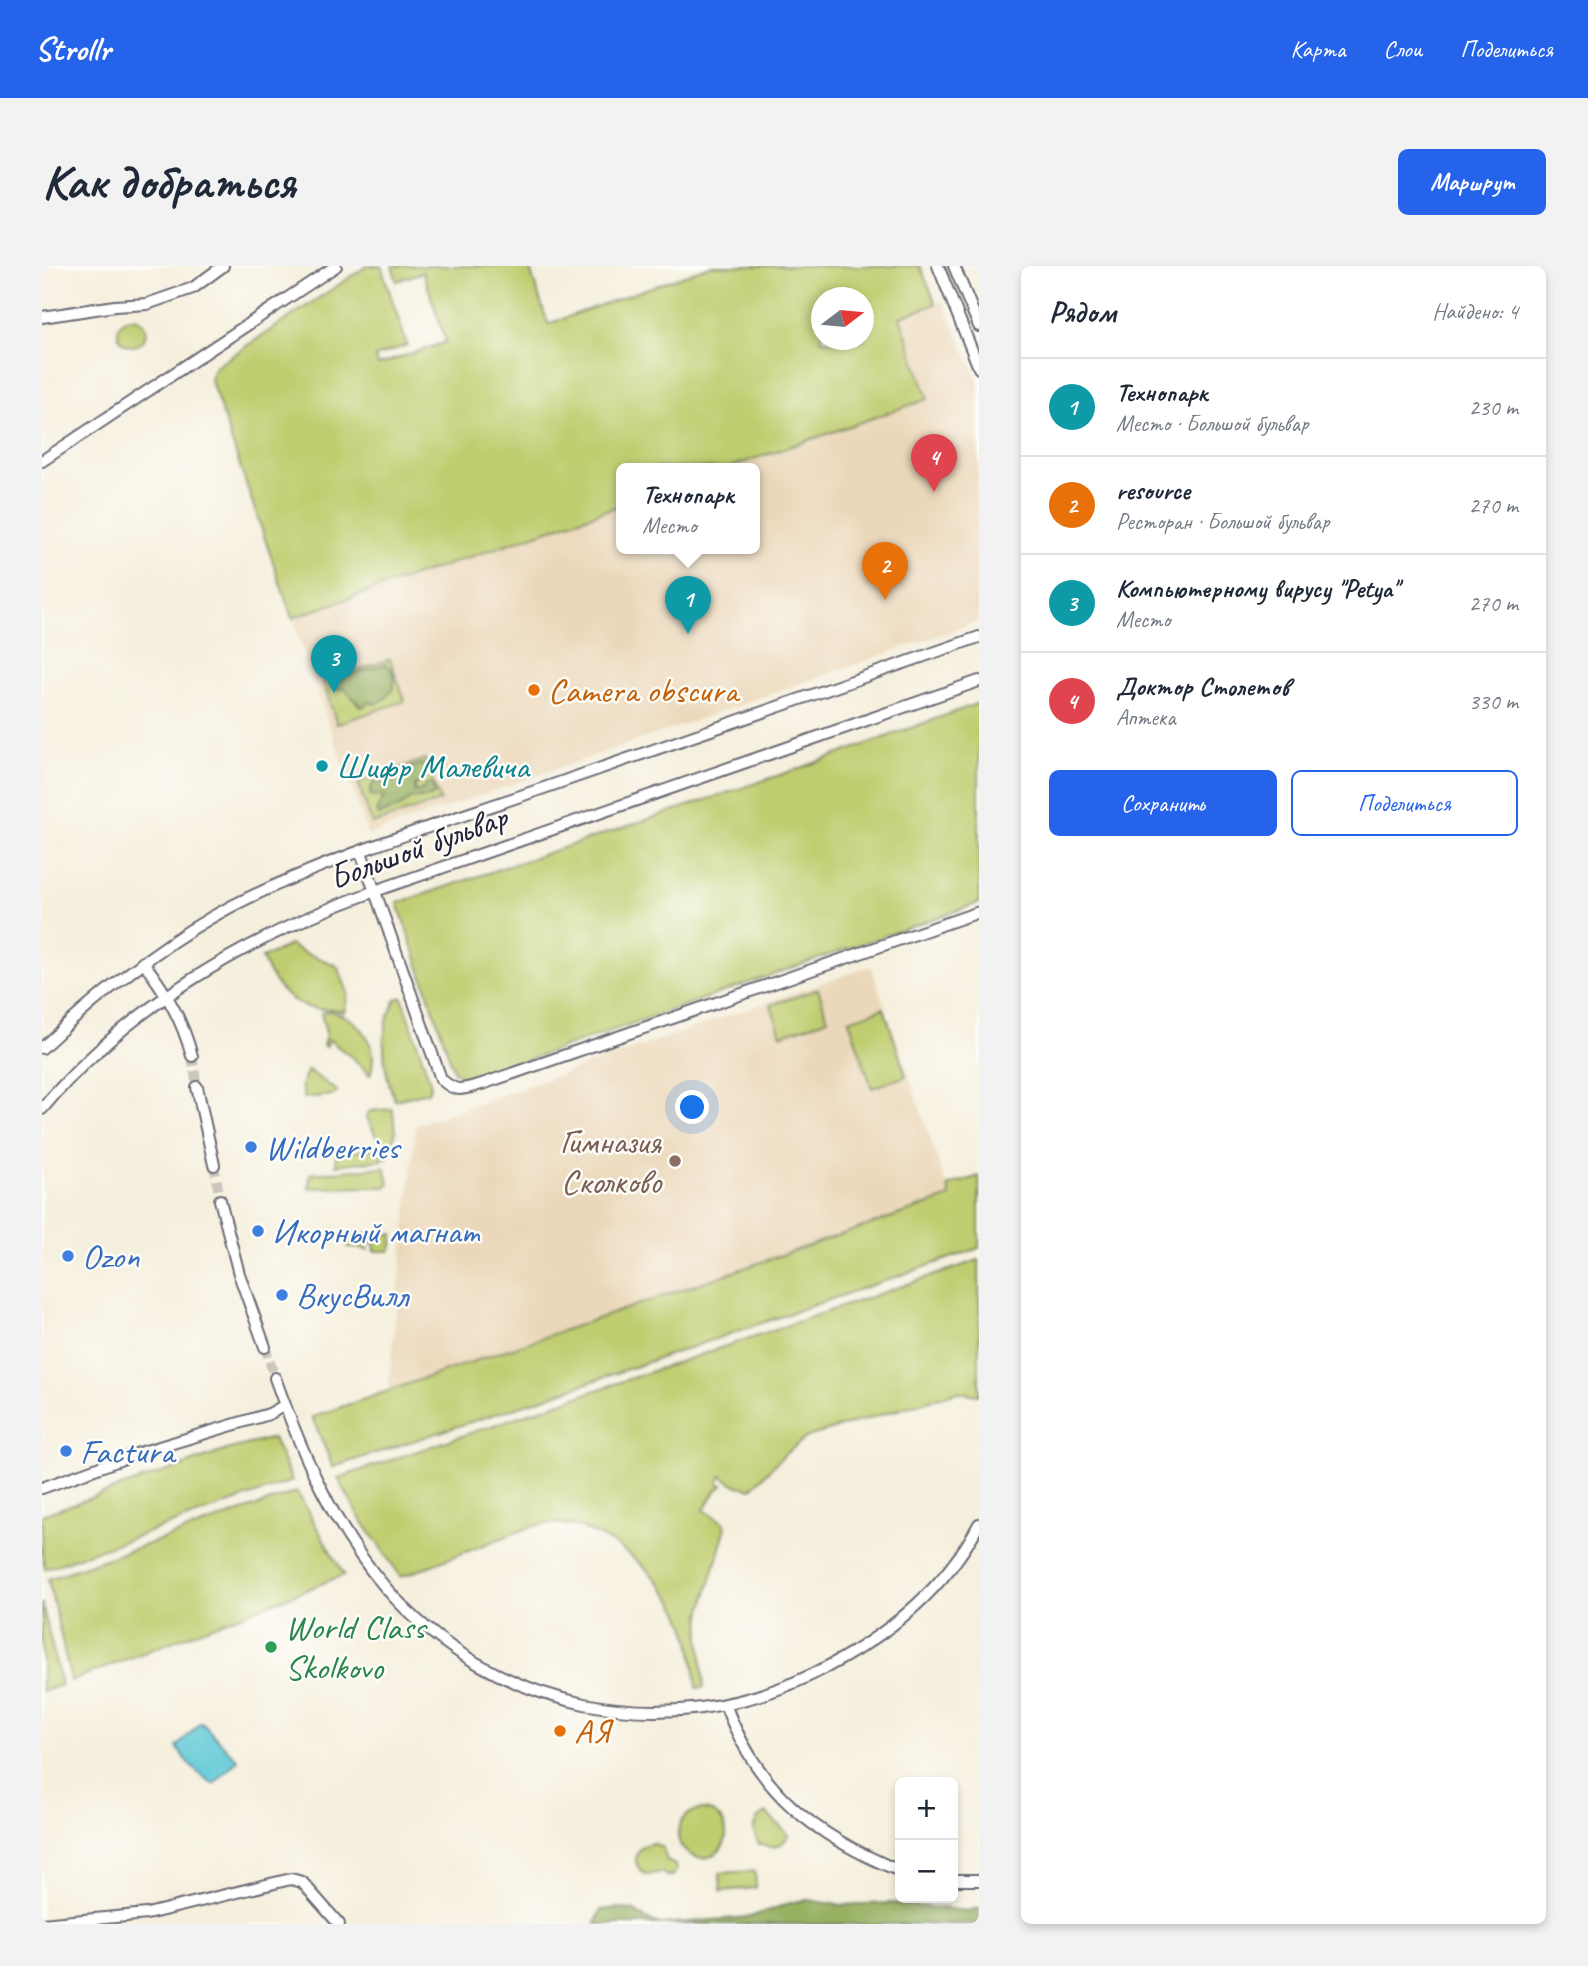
<!DOCTYPE html>
<html lang="ru">
<meta charset="utf-8">
<style>
body{margin:0;font-family:Caveat,sans-serif;background:#f2f2f3;color:#1f2937}
.controls{position:absolute;right:21px;bottom:21px;display:grid;overflow:hidden;border-radius:10px;box-shadow:0 4px 10px #0003}
.controls button{width:63px;height:63px;display:grid;place-items:center;padding:0;border:0;border-bottom:2px solid #e0e1e3;background:#fff;color:#1f2937;font:35px sans-serif}
.compass{position:absolute;left:769px;top:21px;width:63px;height:63px;border-radius:50%;background:#fff;box-shadow:0 4px 10px #0003;rotate:74deg}
.you{position:absolute;left:651px;top:842px;width:24px;height:24px;margin:-18px;border:5px solid #fff;border-radius:50%;background:#1a73e8;box-shadow:0 0 0 10px #1a73e833}
.badge{display:grid;place-items:center;width:46px;height:46px;border-radius:50%;background:#2563eb;color:#fff;font-size:23px;font-weight:700}
.pin{position:absolute;translate:-50% -58px;filter:drop-shadow(0 2px 4px #0008)}
.pin::after{content:'';position:absolute;top:37px;width:24px;height:21px;background:inherit;clip-path:polygon(0 0,100% 0,50% 100%)}
.popup{position:absolute;left:574px;top:197px;width:144px;height:91px;box-sizing:border-box;display:grid;place-content:center;border-radius:10px;background:#fff;filter:drop-shadow(0 2px 5px #0005);font-size:23px;white-space:nowrap;color:#747a83}
.popup b{font-size:26px;color:#1f2937}
.popup::after{content:'';position:absolute;left:50%;top:100%;margin-left:-14px;border:14px solid transparent;border-top-color:#fff}
.list{margin:0;padding:0;list-style:none}
h2{display:flex;justify-content:space-between;align-items:center;height:91px;margin:0;padding:0 28px;font-size:30px}
h2 small{font-size:23px;font-weight:400;color:#747a83}
.list li{display:grid;grid-template-columns:46px 1fr auto;gap:21px;align-items:center;box-sizing:border-box;height:98px;padding:0 28px;border-top:2px solid #e0e1e3}
.list b{display:block;font-size:26px;white-space:nowrap}
.list p{margin:0;font-size:23px;white-space:nowrap;color:#747a83}
.list em{font-size:23px;font-style:normal;color:#747a83}
.actions{display:flex;gap:14px;padding:21px 28px}
.actions a{flex:1;padding:16px 0;border:2px solid #2563eb;border-radius:10px;text-align:center;font-size:24px;color:#2563eb}
.actions .main{background:#2563eb;color:#fff}
.map{position:relative;flex:none;width:937px;height:1658px;overflow:hidden;border-radius:10px}
header{display:flex;align-items:center;gap:42px;box-sizing:border-box;height:98px;padding:0 35px;background:#2563eb;color:#fff}
header strong{font-size:33px}
nav{display:flex;gap:38px;margin-inline-start:auto;font-size:24px}
.intro{display:flex;align-items:center;justify-content:space-between;box-sizing:border-box;height:168px;padding:0 42px}
h1{margin:0;font-size:49px}
.button{padding:18px 32px;border-radius:10px;background:#2563eb;color:#fff;font-size:24px;font-weight:700}
main{display:flex;gap:42px;padding:0 42px}
aside{flex:1;background:#fff;border-radius:10px;box-shadow:0 4px 10px #0003}
.map>svg:first-child{display:block}
.built{fill:#ebd8ba}
.green{fill:#bfcd6f;stroke:#707855;stroke-width:2;fill-rule:evenodd}
.forest{fill:#97b062;stroke:#5c694e;stroke-width:2}
.water{fill:#5dc8d6;stroke:#407588;stroke-width:2}
.lines{fill:none;stroke-linecap:round;stroke-linejoin:round}
.street-tunnel{stroke:#cbc6bd;stroke-width:10;stroke-dasharray:10 5;stroke-linecap:butt}
.street-casing{stroke:#6c6a74;stroke-width:14}
.street{stroke:#fff;stroke-width:10}
.food-dot{fill:#e8710a;stroke:#fdfcf7;stroke-width:2.5}
.culture-dot{fill:#0f9aa8;stroke:#fdfcf7;stroke-width:2.5}
.shop-dot{fill:#3f7fe0;stroke:#fdfcf7;stroke-width:2.5}
.education-dot{fill:#8d6e63;stroke:#fdfcf7;stroke-width:2.5}
.leisure-dot{fill:#2e9e5b;stroke:#fdfcf7;stroke-width:2.5}
.labels{text-anchor:middle;dominant-baseline:central;stroke-width:5;stroke-linejoin:round;paint-order:stroke}
.food-label{font-size:35px;fill:#c56008;stroke:#fdfcf7;text-anchor:start}
.culture-label{font-size:35px;fill:#0d838f;stroke:#fdfcf7;text-anchor:start}
.street-label{font-size:35px;fill:#22223b;stroke:#fdfcf7}
.education-label{font-size:35px;fill:#785e54;stroke:#fdfcf7;text-anchor:end}
.shop-label{font-size:35px;fill:#366cbe;stroke:#fdfcf7;text-anchor:start}
.leisure-label{font-size:35px;fill:#27864d;stroke:#fdfcf7;text-anchor:start}
</style>
<header>
<strong>Strollr</strong>
<nav><a>Карта</a><a>Слои</a><a>Поделиться</a></nav>
</header>
<div class="intro"><h1>Как добраться</h1><a class="button">Маршрут</a></div>
<main>
<div class="map">
<svg width="937" height="1658" viewBox="0 0 937 1658">
<rect width="100%" height="100%" fill="#fdfcf7"/>
<filter id="ink" filterUnits="userSpaceOnUse"><feTurbulence type="fractalNoise" baseFrequency=".0143" numOctaves="2"/><feDisplacementMap in="SourceGraphic" scale="14" xChannelSelector="R" yChannelSelector="G"/><feConvolveMatrix kernelMatrix="1 2 1 2 8 2 1 2 1" color-interpolation-filters="sRGB"/></filter>
<filter id="wash" filterUnits="userSpaceOnUse"><feTurbulence type="fractalNoise" baseFrequency=".00686" numOctaves="4" result="noise"/><feDisplacementMap in="SourceGraphic" scale="28" xChannelSelector="R" yChannelSelector="G"/><feGaussianBlur stdDeviation="1.57" result="paint"/><feColorMatrix in="noise" values="0 0 0 0 0 0 0 0 0 0 0 0 0 0 0 0 0 1.4 0 .05"/><feComposite in="paint" operator="in"/></filter>
<g filter="url(#wash)">
<rect width="100%" height="100%" fill="#f5efdd"/>
<path class="built" d="M901,35L937,116V355L326,569L250,352L579,239L580,282H712V202H686L886,133L858,51Z
M829,700L908,930L346,1125L374,859Z"/>
<path class="green" d="M325,0H339L365,79L333,91L336,99L404,76L381,6L355,15L350,0H487L506,58L668,0H878L894,38L858,51L886,133L686,202H580L579,239L250,352L168,112L173,101ZM780,32H822V74H780Z
M76 66a14 14 0 1 1 28 0a14 14 0 1 1-28 0Z
M348,393L363,435L295,458L281,416Z
M937,437V637L442,809L441,807L420,811L412,805L356,637L756,503Z
M383,493L398,535L330,558L316,517Z
M248,679C263,690 280,691 296,701L306,727L302,746C290,741 281,745 269,742C245,737 228,713 220,692Z
M776,723L786,753L739,769L729,739Z
M360,731L389,818L386,826L353,834C344,813 339,783 344,760C345,750 350,742 354,733Z
M842,742L864,810L830,822L807,754Z
M288,745C317,752 339,777 328,809L312,793L287,774L283,781L281,779C287,766 281,759 279,747Z
M266,804L295,825L292,829L262,832L259,819Z
M350,843L354,865L345,892L324,850L328,845Z
M336,883L341,894L294,899V887Z
M343,901L347,917L344,921L267,922L268,908Z
M937,910V982L894,997L493,1135L291,1201L270,1151L908,931L906,920Z
M307,967L351,968L350,981L347,985H333L332,977H326V984L306,981Z
M937,994V1129L915,1126L765,1171L743,1188L709,1223L696,1220L679,1210L676,1217L681,1219L679,1222H676L662,1244L681,1256L684,1261L659,1348L658,1371L662,1421L655,1422C652,1399 650,1375 641,1354C622,1308 562,1260 512,1257C505,1257 498,1259 491,1260L359,1311L316,1249L296,1212Z
M231,1172L250,1215L3,1303L0,1286V1249L188,1183Z
M255,1226L302,1309L29,1415L6,1313Z
M0,1337L19,1419L0,1426Z
M636 1568a24 24 0 1 1 48 0a24 24 0 1 1-48 0Z
M724,1547L747,1569C740,1581 730,1584 717,1578L711,1564L715,1553Z
M611,1577L621,1582L625,1595L633,1599L635,1603L631,1610H624L620,1606L605,1609C588,1600 591,1580 611,1577Z
M713,1605L714,1622L679,1625L678,1607Z"/>
<path class="forest" d="M344,398C361,412 350,433 332,438L329,436L319,441L301,421L296,424L291,421L306,410Z
M380,498L384,502V510L373,520V526L380,524L386,517L390,519L393,528L388,531L368,533L360,540L337,549L334,545L342,531L328,529L329,521L333,516L351,515L358,505Z
M766,1634L796,1639L848,1637L925,1645L937,1642V1658H553L559,1644L574,1642L591,1644L604,1653L619,1658L708,1651L751,1636Z"/>
<path class="water" d="M159,1456L196,1494L172,1518C156,1509 144,1497 135,1481Z"/>
</g>
<g filter="url(#ink)">
<g class="lines">
<path class="street-tunnel" d="M150,790L155,821
M172,899L178,934
M223,1081L233,1112"/>
<defs>
<path id="street" d="M896,0L937,102
M912,0L937,60
M0,51L73,40L105,38L151,22L181,0
M0,195L294,0
M319,586L399,813C415,828 421,823 440,818L937,646
M101,696C124,726 140,753 150,790
M0,782C57,728 120,677 190,640C294,587 412,554 522,515C660,467 799,419 937,371
M155,821L172,899
M0,843C86,740 208,670 333,625L937,415
M178,934L197,1008L223,1081
M233,1112C259,1185 292,1262 343,1321C450,1445 625,1480 771,1408C840,1374 901,1327 937,1258
M0,1222L94,1188L227,1148L243,1139
M683,1438C716,1527 773,1570 858,1605
M911,1614H937
M0,1658L105,1648L249,1613L260,1616L297,1658"/>
</defs>
<use href="#street" class="street-casing"/>
<use href="#street" class="street"/>
</g>
</g>
<g class="food-dot">
<circle cx="492" cy="424" r="7"/>
<circle cx="518" cy="1465" r="7"/>
</g>
<circle class="culture-dot" cx="280" cy="500" r="7"/>
<g class="shop-dot">
<circle cx="209" cy="881" r="7"/>
<circle cx="216" cy="965" r="7"/>
<circle cx="26" cy="990" r="7"/>
<circle cx="240" cy="1029" r="7"/>
<circle cx="24" cy="1185" r="7"/>
</g>
<circle class="education-dot" cx="633" cy="895" r="7"/>
<circle class="leisure-dot" cx="229" cy="1381" r="7"/>
<g class="labels">
<g class="food-label">
<text x="506" y="424">Camera obscura</text>
<text x="532" y="1465">АЯ</text>
</g>
<g class="culture-label">
<text x="294" y="500">Шифр Малевича</text>
</g>
<g class="street-label">
<text transform="translate(376 581) rotate(-20)">Большой бульвар</text>
</g>
<g class="education-label">
<text x="619" y="875">Гимназия<tspan x="619" dy="40">Сколково</tspan></text>
</g>
<g class="shop-label">
<text x="223" y="881">Wildberries</text>
<text x="230" y="965">Икорный магнат</text>
<text x="40" y="990">Ozon</text>
<text x="254" y="1029">ВкусВилл</text>
<text x="38" y="1185">Factura</text>
</g>
<g class="leisure-label">
<text x="243" y="1361">World Class<tspan x="243" dy="40">Skolkovo</tspan></text>
</g>
</g>
</svg>
<div class="controls">
<button>+</button>
<button>−</button>
</div>
<svg class="compass" viewBox="-18 -18 36 36"><path d="M0-13l5 13h-10z" fill="#e53935"/><path d="M0 13l5-13h-10z" fill="#747a83"/></svg>
<div class="you"></div>
<div class="pin badge" style="left:646px;top:368px;background:#0f9aa8">1</div>
<div class="popup"><b>Технопарк</b>Место</div>
<div class="pin badge" style="left:843px;top:334px;background:#e8710a">2</div>
<div class="pin badge" style="left:292px;top:427px;background:#0f9aa8">3</div>
<div class="pin badge" style="left:892px;top:226px;background:#e0444e">4</div>
</div>
<aside>
<h2>Рядом<small>Найдено: 4</small></h2>
<ul class="list">
<li><span class="badge" style="background:#0f9aa8">1</span><div><b>Технопарк</b><p>Место · Большой бульвар</p></div><em>230 m</em></li>
<li><span class="badge" style="background:#e8710a">2</span><div><b>resource</b><p>Ресторан · Большой бульвар</p></div><em>270 m</em></li>
<li><span class="badge" style="background:#0f9aa8">3</span><div><b>Компьютерному вирусу &quot;Petya&quot;</b><p>Место</p></div><em>270 m</em></li>
<li><span class="badge" style="background:#e0444e">4</span><div><b>Доктор Столетов</b><p>Аптека</p></div><em>330 m</em></li>
</ul>
<div class="actions"><a class="main">Сохранить</a><a>Поделиться</a></div>
</aside>
</main>
